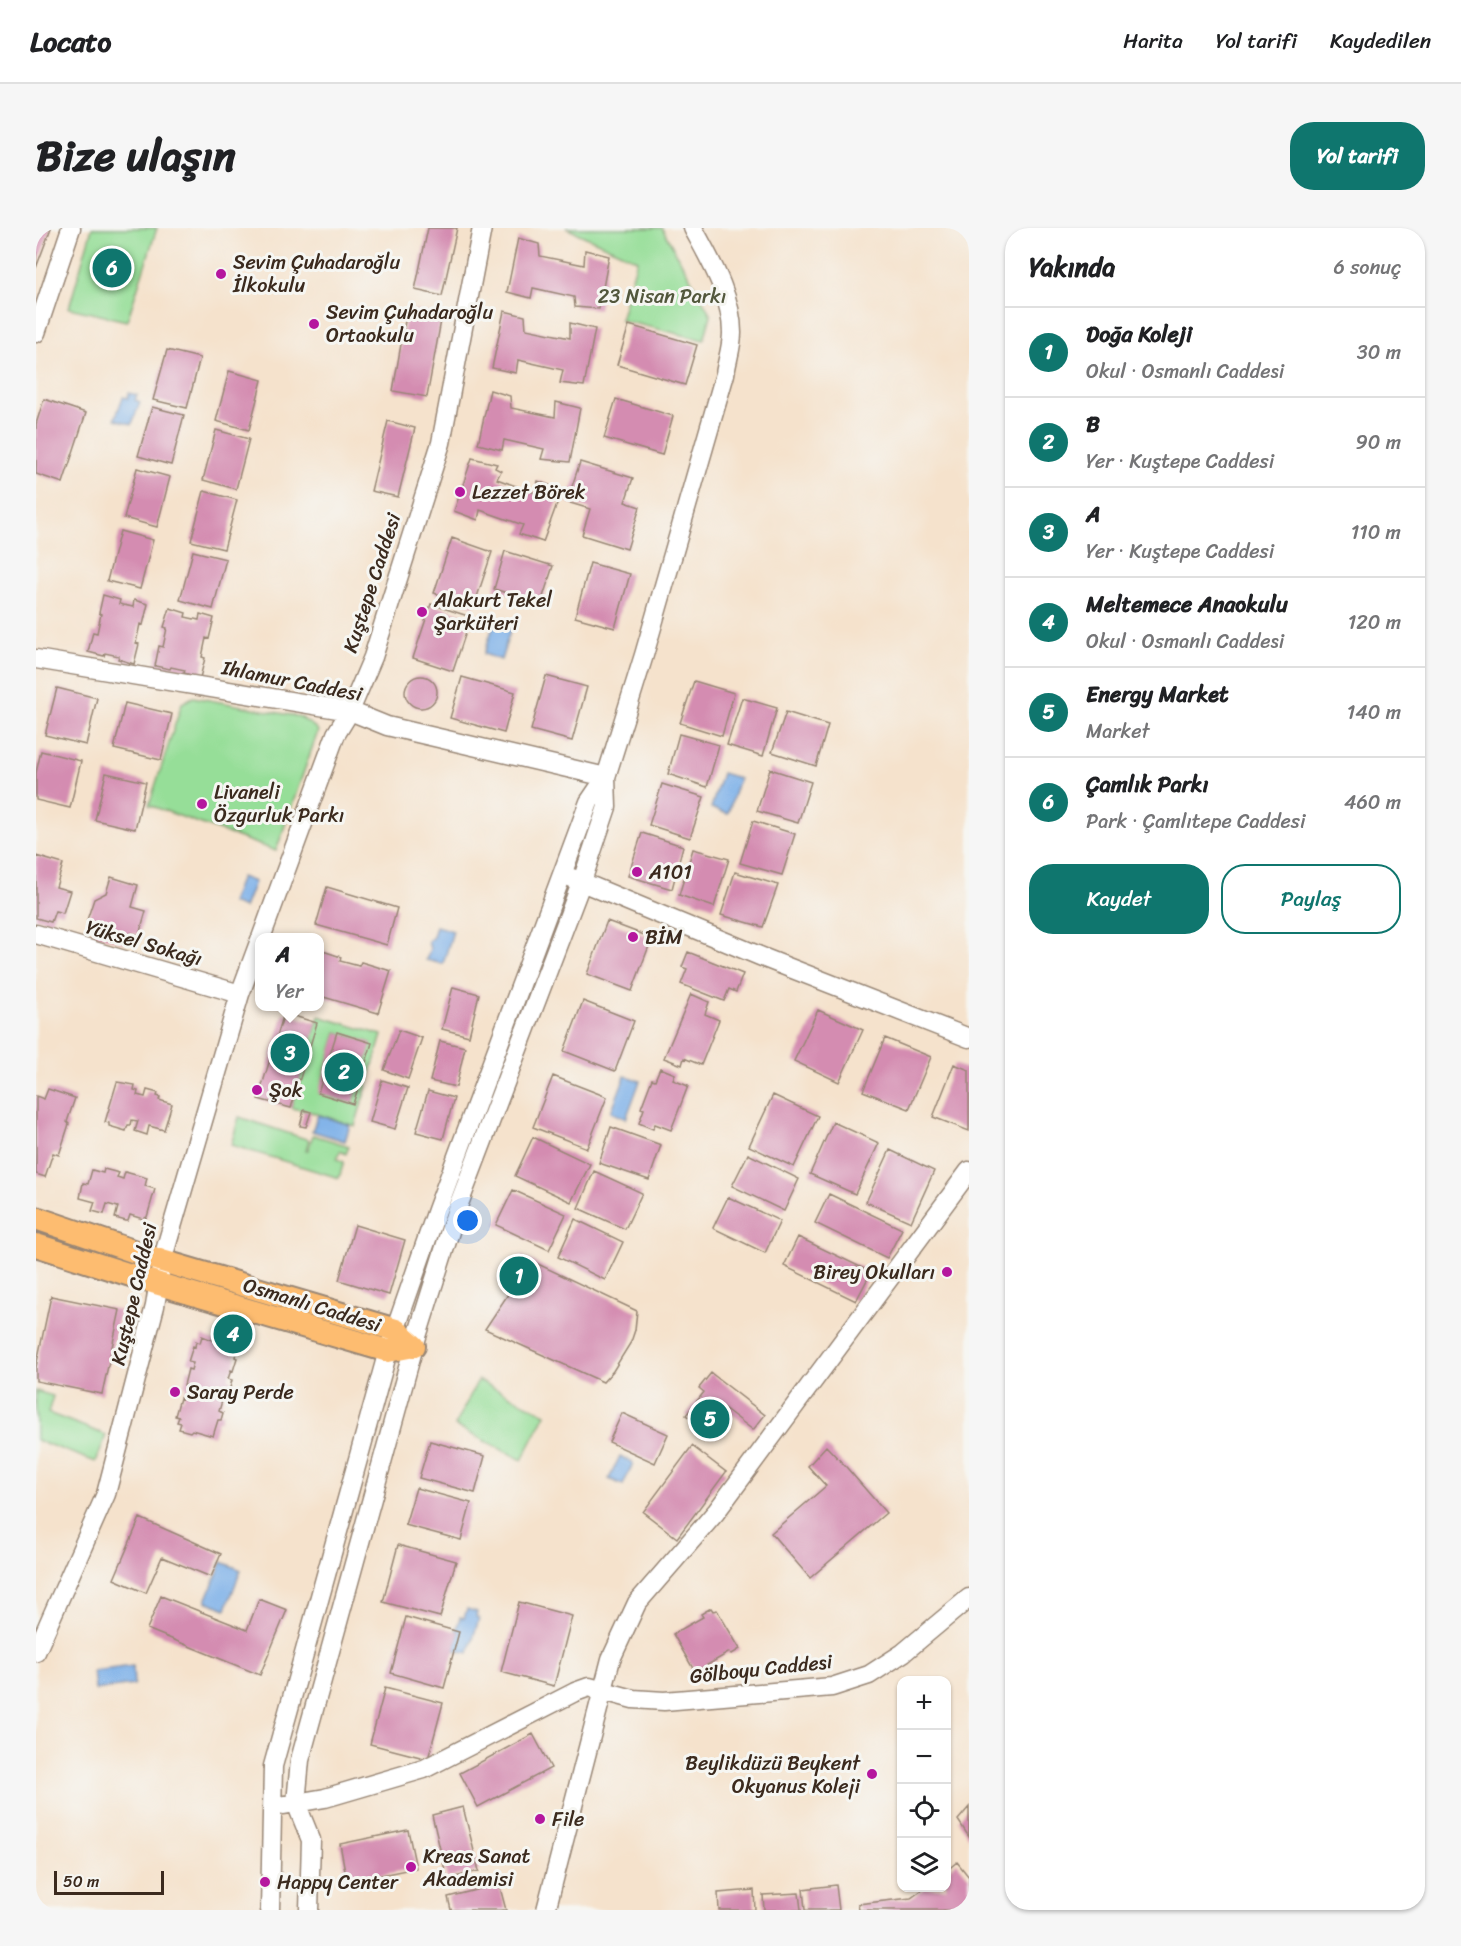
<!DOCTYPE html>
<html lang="tr">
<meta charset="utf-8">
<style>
body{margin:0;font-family:Sriracha,sans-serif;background:#f6f6f6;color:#202124}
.controls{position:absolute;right:18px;bottom:18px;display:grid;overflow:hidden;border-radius:12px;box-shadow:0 2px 4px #0004}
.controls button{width:54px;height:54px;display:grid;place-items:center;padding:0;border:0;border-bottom:2px solid #e0e0e0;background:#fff;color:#202124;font:30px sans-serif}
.scale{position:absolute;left:18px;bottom:15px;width:110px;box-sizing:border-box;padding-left:6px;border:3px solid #3b2a1e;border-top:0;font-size:16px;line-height:21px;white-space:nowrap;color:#3b2a1e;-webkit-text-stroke:4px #f6f6f2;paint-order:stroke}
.you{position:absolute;left:432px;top:993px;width:21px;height:21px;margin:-15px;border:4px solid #fff;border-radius:50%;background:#1a73e8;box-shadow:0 0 0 9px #1a73e833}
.badge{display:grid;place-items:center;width:39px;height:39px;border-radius:50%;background:#0f766e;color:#fff;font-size:20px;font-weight:700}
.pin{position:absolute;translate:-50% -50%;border:3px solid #fff;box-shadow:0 2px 6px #0006}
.popup{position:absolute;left:219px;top:705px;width:69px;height:78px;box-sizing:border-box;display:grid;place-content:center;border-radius:12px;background:#fff;filter:drop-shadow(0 2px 4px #0005);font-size:20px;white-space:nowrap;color:#757577}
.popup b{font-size:22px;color:#202124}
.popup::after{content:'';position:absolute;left:50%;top:100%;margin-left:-12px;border:12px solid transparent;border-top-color:#fff}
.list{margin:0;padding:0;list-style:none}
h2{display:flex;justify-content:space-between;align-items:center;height:78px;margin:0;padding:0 24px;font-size:26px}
h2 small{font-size:20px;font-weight:400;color:#757577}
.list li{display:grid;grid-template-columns:39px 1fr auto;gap:18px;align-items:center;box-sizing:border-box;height:90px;padding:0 24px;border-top:2px solid #e0e0e0}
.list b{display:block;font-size:22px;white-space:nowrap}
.list p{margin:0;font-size:20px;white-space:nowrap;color:#757577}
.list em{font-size:20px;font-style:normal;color:#757577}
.actions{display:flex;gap:12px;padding:18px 24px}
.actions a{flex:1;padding:14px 0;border:2px solid #0f766e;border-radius:24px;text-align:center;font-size:21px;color:#0f766e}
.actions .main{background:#0f766e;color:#fff}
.icon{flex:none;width:33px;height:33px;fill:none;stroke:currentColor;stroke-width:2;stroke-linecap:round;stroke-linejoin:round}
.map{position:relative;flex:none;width:933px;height:1682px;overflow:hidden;border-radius:24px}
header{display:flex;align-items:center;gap:36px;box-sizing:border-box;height:84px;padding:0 30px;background:#fff;border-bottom:2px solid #e0e0e0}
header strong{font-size:28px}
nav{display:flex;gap:33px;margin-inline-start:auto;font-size:21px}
.intro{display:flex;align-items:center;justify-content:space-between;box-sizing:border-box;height:144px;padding:0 36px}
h1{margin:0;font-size:42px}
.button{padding:15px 27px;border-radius:24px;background:#0f766e;color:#fff;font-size:21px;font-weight:700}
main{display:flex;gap:36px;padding:0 36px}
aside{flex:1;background:#fff;border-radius:24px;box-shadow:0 2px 4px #0004}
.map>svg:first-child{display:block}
.green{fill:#96de98;stroke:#68845b;stroke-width:1.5;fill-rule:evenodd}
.water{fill:#7aafe8;stroke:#5a6c83;stroke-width:1.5}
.building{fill:#d48cb1}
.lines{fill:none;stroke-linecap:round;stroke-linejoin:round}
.minor-casing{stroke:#988675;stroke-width:21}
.major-casing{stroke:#988675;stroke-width:26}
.minor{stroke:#fff;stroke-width:18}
.major{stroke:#fdbc6f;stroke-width:22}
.poi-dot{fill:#b5179e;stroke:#f6f6f2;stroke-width:2}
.labels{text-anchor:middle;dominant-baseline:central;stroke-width:6;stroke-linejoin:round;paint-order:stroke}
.poi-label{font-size:20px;fill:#3b2a1e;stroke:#f6f6f2;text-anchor:start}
.park-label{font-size:20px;fill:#52573c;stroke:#f6f6f2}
.street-label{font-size:20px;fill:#3b2a1e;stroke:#f6f6f2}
</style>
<header>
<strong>Locato</strong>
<nav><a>Harita</a><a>Yol tarifi</a><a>Kaydedilen</a></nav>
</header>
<div class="intro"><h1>Bize ulaşın</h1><a class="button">Yol tarifi</a></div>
<main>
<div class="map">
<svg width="933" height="1682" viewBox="0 0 933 1682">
<rect width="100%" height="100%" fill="#f6f6f2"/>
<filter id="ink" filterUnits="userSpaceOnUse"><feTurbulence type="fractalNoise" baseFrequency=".0167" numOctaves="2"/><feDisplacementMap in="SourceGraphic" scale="12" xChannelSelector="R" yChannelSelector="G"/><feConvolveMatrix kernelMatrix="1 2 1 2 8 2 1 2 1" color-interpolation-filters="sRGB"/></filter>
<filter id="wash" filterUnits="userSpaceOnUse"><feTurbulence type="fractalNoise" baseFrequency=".008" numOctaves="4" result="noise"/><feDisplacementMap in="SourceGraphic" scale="24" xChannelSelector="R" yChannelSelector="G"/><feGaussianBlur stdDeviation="1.35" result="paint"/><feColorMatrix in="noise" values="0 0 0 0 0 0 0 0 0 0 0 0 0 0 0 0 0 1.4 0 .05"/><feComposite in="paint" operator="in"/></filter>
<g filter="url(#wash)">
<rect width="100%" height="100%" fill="#f5e2cc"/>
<path class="green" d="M56,0H121L91,93L33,80Z
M530,0H626L675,87L668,112L584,92L601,32Z
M157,469L265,489C270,495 278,496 282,503L240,623L113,577L146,475Z
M283,788L346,807L319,898L275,884L255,880ZM301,804L335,815L317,875L283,865Z
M203,889L273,912L270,922H272L277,907L313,918L310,926L304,923L301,931L308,934L303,950L195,917Z
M442,1152L510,1186L486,1232L419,1198Z
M0,1163L17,1168L12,1185L70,1207L60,1234L0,1212Z"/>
<path class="water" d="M93,165L101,167L99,172L104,174L96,196L79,191L87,169L92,170Z
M458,396L475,400L465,432L448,426Z
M686,545L703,550L692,586L675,580Z
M205,649L218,654L208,680L195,675Z
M400,698L417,703L407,736L390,732L394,721L392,713L397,709Z
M589,848L604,853L590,891L575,884Z
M282,887L314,897L309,913L276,903Z
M584,1228L597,1235L587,1257L573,1251Z
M186,1334L205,1342L190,1381L170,1373Z
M431,1381L441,1384L440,1389L443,1390L433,1425L418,1422L423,1404L420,1403L424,1389L428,1390Z
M97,1438L98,1457L59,1462L57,1443Z"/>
<g id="blocks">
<path class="building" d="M0,0H15L0,40Z
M392,0H421L406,68L379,62Z
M482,10L503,16L504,28L548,37L549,22L573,28L563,81L539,79L538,69L497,60L495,70L471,64Z
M371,81L406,87L391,169L357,163Z
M468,83L489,88L490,101L534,110V95L559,101L548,158L524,155L527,142L482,132L480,145L456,140Z
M593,97L661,117L649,157L581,137Z
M131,122L164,130L151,180L117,172Z
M193,143L226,152L213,202L180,193Z
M454,162L474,168L475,180L519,189L520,174L544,180L534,234L505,231L508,221L468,212L466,222L442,216Z
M8,171L50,185L27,255L0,246V196Z
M580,171L637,188L626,227L568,210Z
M116,179L148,187L135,237L102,228Z
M352,193L379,200L362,269L335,263Z
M180,202L213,211L200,261L167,252Z
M436,230L461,236L459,240L465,243L461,251L499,265L502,253L526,262L507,314L483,306L487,297L444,282L442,292L418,283Z
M544,234L597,250L589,274L604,279L591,321L546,307L554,281L531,274Z
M101,240L134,249L121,299L88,290Z
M168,263L201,272L188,321L155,313Z
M84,303L117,312L104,361L71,353Z
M416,310L456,324L438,378L398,365Z
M157,323L190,331L177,381L144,372Z
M469,323L517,338L505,375L458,361Z
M554,335L594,346L579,400L539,389Z
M67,367L84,372L83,376L97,379L98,372L112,376L107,397L104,396L100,415L103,416L98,436L82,431L83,428L69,425L68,428L52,424L57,404L61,405L65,386L63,385Z
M395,376L435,389L417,443L377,430Z
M134,380L150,385L149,389L163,392L164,386L178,390L173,411L170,410L166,429L169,430L164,450L148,445L149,442L135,439L134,441L119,438L123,418L127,419L131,400L128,399Z
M369 464a16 16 0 1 1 32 0a16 16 0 1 1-32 0Z
M510,448L551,459L536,513L495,502Z
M426,449L479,464L468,505L414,490Z
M658,453L698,465L686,508L644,495Z
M21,460L61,470L50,517L9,507Z
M706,470L741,480L727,528L691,517Z
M89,475L136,486L125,532L78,521Z
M750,484L792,497L780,538L736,524Z
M643,506L683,517L671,559L632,546Z
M5,523L45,533L34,580L0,572V545Z
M734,541L775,554L762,595L721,583Z
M70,545L110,554L99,601L59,592Z
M626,556L668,569L654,610L613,597Z
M717,593L759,606L746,647L704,635Z
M606,605L647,618L636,661L592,648Z
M657,621L693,631L678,679L643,667Z
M0,628L27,636L20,659L34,663L27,685L19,683L15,694L0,690Z
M699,644L742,657L727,699L685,687Z
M75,649L102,657L96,679L110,683L103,707L95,705L92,716L57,706L60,695L51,692L58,671L70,665Z
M291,659L361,680L351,717L280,697Z
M571,693L616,710L596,763L551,746Z
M284,722L305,729L304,733L323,738L325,734L355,743L342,785L284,768Z
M652,724L707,746L700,764L693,761L688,773L645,756L651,741L646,739Z
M417,759L443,766L433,808L406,801Z
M655,766L673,774L669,786L683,792L665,837L648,830L646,837L628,830Z
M547,773L598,793L579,843L528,823Z
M782,782L827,802L803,854L758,833Z
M248,785L281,795L255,880L222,871Z
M363,802L386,810L372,851L348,842Z
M301,804L336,815L317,876L282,865Z
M849,810L895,829L873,881L827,863Z
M404,813L429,819L420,859L394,853Z
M918,836L933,842V903L897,889Z
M624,840L639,846L637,852L652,858L635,902L619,896L617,901L603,895L608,881L605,880L616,851L619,852Z
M517,848L571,869L551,920L497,899Z
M346,852L372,860L359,901L334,894Z
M81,854L99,857L98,862L102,863L101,867L109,869L111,862L122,865L121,868L124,869L123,872L136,876L128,902L113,898L111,907L99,903L102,893L96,892L95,897H92L90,903L73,898V895L69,894Z
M12,861L39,870L31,894L33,896L23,927L17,925L9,949L0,946V868L8,871Z
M392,863L418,870L407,911L380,904Z
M737,867L782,888L758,939L713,918Z
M268,882L275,884L270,899L264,898Z
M797,894L843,915L819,966L774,946Z
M575,899L625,917L613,952L563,935Z
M497,909L554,936L535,974L479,948Z
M854,922L898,943L875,994L830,974Z
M712,926L763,951L748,983L696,958Z
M68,941L83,945L81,949L87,951L89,944L111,950L109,958L119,961L111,989L107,991L94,987L92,993H90L79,990L82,979L71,976L68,986L56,983L59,974L44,970L47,955L52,956L56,942L67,945Z
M558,943L606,965L589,1001L542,980Z
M477,962L530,986L513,1022L460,997Z
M793,966L866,1001L851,1030L779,995Z
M692,969L744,993L729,1025L677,1000Z
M539,991L587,1014L569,1052L522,1029Z
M319,997L369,1012L353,1067L303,1052Z
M762,1009L835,1044L820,1073L748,1038Z
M485,1028L601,1083L599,1102L595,1114L577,1143L567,1154L449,1101L471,1068Z
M15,1068L84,1082L66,1166L0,1153V1139Z
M166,1108L189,1117L190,1115L198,1117L196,1123L200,1125L199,1129L201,1130L197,1143L195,1142L192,1151L196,1152L193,1164L189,1163L183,1183L187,1185L185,1192H182L177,1208L156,1202L154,1204L143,1201L145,1195L141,1194L143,1189L139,1188L144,1170L147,1171L151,1158L148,1157L152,1141L155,1142L157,1135L152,1134L157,1118L159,1119L160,1113L164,1115Z
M675,1145L729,1187L717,1202L688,1180L671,1203L650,1187L668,1164L663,1160Z
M586,1185L632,1206L619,1235L573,1214Z
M394,1213L449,1228L439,1265L383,1250Z
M656,1218L690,1244L641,1310L607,1284Z
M790,1218L811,1240L850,1285L774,1350L735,1305L790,1258L772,1238Z
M380,1260L435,1275L425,1312L369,1297Z
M104,1290L185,1326L175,1349L126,1329L110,1365L78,1351Z
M362,1317L420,1333L404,1389L347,1374Z
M125,1368L211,1402L223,1371L251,1382L224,1447L111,1401Z
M483,1374L536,1388L518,1458L465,1444Z
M675,1380L677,1383L681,1382L704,1421L696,1426L692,1425L659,1444L637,1406L667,1389L665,1386Z
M370,1389L423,1404L408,1460L355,1445Z
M349,1460L407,1475L392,1531L334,1516Z
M497,1506L515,1540L442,1579L424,1545Z
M427,1579L443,1643L411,1651L396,1587Z
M933,1579V1609L922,1592Z
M372,1602L380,1640L311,1654L304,1616Z
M921,1634L933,1649V1678L929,1682H823L822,1676L875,1670L889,1660H910V1643Z
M463,1656L470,1682H415L412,1669Z
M800,1657L803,1682H769L767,1661Z
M718,1662L719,1682H683L682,1665Z
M763,1665L765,1682H728L727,1667Z"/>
</g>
</g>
<g filter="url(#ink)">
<use href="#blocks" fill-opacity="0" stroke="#988675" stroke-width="1.5"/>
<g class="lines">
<defs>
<path id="minor" d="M0,105L35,0
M0,431L314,483L351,498L570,549
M536,650L731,731L933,810
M0,706L204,766
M225,710L300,506L314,483L337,429L405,215L446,0
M0,1424L70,1266L119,1078L126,1033L204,766L224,712
M248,1577L289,1570L388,1541L539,1464L553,1459L597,1471L628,1473L796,1459L833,1447L867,1425L933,1370
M234,1682L237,1538L352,1123L401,982L553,574L570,549L608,427L689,146C691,133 696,118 696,105C696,68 674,32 657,0
M273,1682L275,1612L260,1575L264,1532L378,1118L421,981L546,653L571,579L570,549
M510,1682L575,1431L601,1375L680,1284L933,943"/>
<path id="major" d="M0,990L126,1033L360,1102L378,1118
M0,1017L123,1056L352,1123L378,1118"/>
</defs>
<use href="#minor" class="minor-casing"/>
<use href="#major" class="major-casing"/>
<use href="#minor" class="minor"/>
<use href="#major" class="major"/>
</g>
</g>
<g class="poi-dot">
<circle cx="185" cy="46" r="6"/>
<circle cx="278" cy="96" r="6"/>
<circle cx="424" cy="264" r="6"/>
<circle cx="386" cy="384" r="6"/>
<circle cx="166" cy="576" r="6"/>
<circle cx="601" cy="644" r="6"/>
<circle cx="597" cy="709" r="6"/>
<circle cx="221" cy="862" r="6"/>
<circle cx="911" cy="1044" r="6"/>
<circle cx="139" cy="1164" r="6"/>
<circle cx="836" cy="1546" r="6"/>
<circle cx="504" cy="1591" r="6"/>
<circle cx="375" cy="1639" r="6"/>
<circle cx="229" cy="1654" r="6"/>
</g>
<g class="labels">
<g class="poi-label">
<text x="197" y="34">Sevim Çuhadaroğlu<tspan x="197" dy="23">İlkokulu</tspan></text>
<text x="290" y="84">Sevim Çuhadaroğlu<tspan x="290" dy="23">Ortaokulu</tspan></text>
<text x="436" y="264">Lezzet Börek</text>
<text x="398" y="372">Alakurt Tekel<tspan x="398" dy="23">Şarküteri</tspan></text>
<text x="178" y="564">Livaneli<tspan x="178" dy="23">Özgurluk Parkı</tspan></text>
<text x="613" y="644">A101</text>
<text x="609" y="709">BİM</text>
<text x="233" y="862">Şok</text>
<text x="899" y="1044" text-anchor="end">Birey Okulları</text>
<text x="151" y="1164">Saray Perde</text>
<text x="824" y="1535" text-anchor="end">Beylikdüzü Beykent<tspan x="824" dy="23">Okyanus Koleji</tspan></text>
<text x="516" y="1591">File</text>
<text x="387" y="1628">Kreas Sanat<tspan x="387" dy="23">Akademisi</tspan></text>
<text x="241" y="1654">Happy Center</text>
</g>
<g class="park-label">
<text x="626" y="68">23 Nisan Parkı</text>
</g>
<g class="street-label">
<text transform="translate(336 355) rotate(-72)">Kuştepe Caddesi</text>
<text transform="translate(256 453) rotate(11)">Ihlamur Caddesi</text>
<text transform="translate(108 715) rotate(16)">Yüksel Sokağı</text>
<text transform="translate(98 1066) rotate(-77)">Kuştepe Caddesi</text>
<text transform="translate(276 1077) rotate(17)">Osmanlı Caddesi</text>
<text transform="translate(725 1441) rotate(-6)">Gölboyu Caddesi</text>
</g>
</g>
</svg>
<div class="controls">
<button>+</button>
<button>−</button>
<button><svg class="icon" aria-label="locate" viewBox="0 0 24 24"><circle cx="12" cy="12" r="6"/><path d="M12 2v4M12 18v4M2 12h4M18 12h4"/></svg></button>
<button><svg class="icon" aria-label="layers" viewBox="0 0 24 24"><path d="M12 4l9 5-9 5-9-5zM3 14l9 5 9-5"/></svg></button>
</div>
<div class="scale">50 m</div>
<div class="you"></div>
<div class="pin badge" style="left:483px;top:1048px">1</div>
<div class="pin badge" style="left:308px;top:844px">2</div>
<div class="pin badge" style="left:254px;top:825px">3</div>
<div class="popup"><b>A</b>Yer</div>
<div class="pin badge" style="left:197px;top:1106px">4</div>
<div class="pin badge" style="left:674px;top:1191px">5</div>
<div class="pin badge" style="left:76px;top:40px">6</div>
</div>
<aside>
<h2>Yakında<small>6 sonuç</small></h2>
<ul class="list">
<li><span class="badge">1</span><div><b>Doğa Koleji</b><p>Okul · Osmanlı Caddesi</p></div><em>30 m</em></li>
<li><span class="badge">2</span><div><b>B</b><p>Yer · Kuştepe Caddesi</p></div><em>90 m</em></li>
<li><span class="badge">3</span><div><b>A</b><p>Yer · Kuştepe Caddesi</p></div><em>110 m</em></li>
<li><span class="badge">4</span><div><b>Meltemece Anaokulu</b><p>Okul · Osmanlı Caddesi</p></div><em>120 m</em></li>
<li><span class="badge">5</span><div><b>Energy Market</b><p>Market</p></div><em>140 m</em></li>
<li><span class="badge">6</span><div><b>Çamlık Parkı</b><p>Park · Çamlıtepe Caddesi</p></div><em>460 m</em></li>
</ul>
<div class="actions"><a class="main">Kaydet</a><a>Paylaş</a></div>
</aside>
</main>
